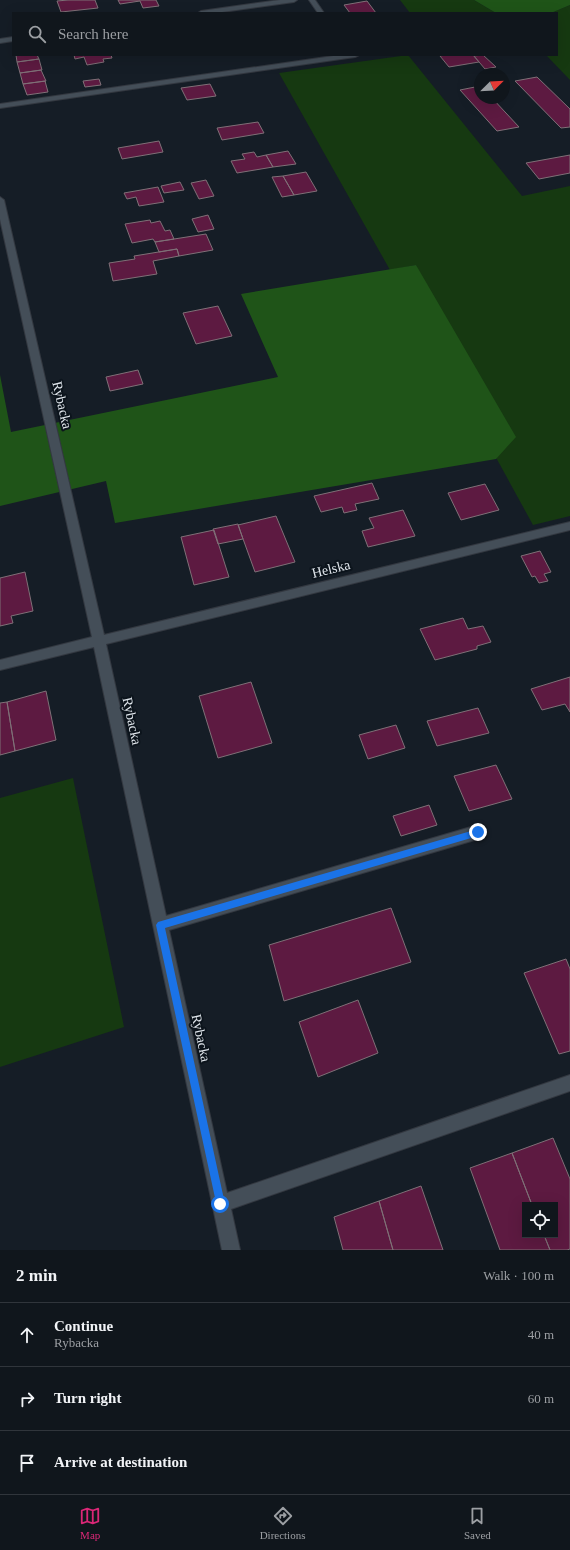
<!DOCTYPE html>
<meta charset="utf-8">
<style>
body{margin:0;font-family:Georgia,serif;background:#1e2329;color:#f1f3f6}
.controls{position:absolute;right:12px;bottom:12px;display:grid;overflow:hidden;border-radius:0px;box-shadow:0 4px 16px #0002}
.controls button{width:36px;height:36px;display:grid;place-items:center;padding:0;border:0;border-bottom:1px solid #30353b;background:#10161c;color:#f1f3f6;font:20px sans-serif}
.compass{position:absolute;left:474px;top:68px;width:36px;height:36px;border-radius:50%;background:#10161c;box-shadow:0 4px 16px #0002;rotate:66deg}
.stop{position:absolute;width:12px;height:12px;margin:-9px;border:3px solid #1a73e8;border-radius:50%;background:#fff}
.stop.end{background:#1a73e8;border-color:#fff;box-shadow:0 1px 4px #0008}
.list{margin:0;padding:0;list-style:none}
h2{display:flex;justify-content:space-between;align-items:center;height:52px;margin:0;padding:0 16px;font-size:17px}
h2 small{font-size:13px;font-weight:400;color:#9c9fa3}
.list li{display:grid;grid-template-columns:26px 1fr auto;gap:12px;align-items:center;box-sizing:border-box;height:64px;padding:0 16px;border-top:1px solid #30353b}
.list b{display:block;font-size:15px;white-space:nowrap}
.list p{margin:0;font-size:13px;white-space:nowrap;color:#9c9fa3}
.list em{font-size:13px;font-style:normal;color:#9c9fa3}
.icon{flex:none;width:22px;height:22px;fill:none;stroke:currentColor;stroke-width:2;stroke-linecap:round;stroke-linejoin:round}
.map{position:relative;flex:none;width:570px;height:1250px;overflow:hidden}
.search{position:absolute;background:#10161c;box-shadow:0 4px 16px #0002;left:12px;right:12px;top:12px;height:44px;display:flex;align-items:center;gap:10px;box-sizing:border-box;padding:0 14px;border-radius:0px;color:#9c9fa3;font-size:15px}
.sheet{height:244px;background:#10161c}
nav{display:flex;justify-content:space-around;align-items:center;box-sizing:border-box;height:56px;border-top:1px solid #30353b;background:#10161c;font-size:11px;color:#9c9fa3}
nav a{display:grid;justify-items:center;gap:2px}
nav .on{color:#db2777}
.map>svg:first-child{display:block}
.green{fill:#163911}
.forest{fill:#1f5418}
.building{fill:#5d1a41;stroke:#7f7077}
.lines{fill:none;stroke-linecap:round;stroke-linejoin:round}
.minor-casing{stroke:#333840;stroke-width:2}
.minor{fill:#444e58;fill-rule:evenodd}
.route{fill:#1a73e8}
.labels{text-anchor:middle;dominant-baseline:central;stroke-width:4;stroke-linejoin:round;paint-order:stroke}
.street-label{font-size:14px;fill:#e0e6ec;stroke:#0c141c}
</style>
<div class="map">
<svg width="570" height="1250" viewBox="0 0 570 1250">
<rect width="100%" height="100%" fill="#151d26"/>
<path class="green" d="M400,0H474L496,13H410Z
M570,5V80L546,55H557V13H551Z
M408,55L522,196L570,186V516L533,525L488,443L416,265L390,270L279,73Z
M73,778L124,1027L0,1067V798Z"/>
<path class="forest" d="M474,0H570V5L551,13H496Z
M416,265L516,437L496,459L115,523L106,481L0,506V375L11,432L278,377L241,294Z"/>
<path class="building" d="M68,0H95L98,8L61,12L57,1Z
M118,0H156L159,6L143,8L140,1L120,4Z
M367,1L376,13H350L344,5Z
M16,55H37L39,59L17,62Z
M74,55H111L112,58L103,59L104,62L87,65L84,57L75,59Z
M446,55H473L479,62L449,67L440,56Z
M483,55L496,67L485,69L474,56Z
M39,59L42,70L20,73L17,62Z
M41,70L46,81L23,84L20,73Z
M537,77L570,109V127L561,128L515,81Z
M99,79L101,85L85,87L83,81Z
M45,81L48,92L27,95L23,84Z
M210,84L216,96L187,100L181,88Z
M480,86V98H492L519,127L497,131L460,90Z
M258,122L264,133L222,140L217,128Z
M159,141L163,152L122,159L118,148Z
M288,151L296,164L273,167L266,155Z
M254,152L257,157L266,155L273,167L237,173L231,161L245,159L242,154Z
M570,155V173L539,179L526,163Z
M306,172L317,191L294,195L283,176Z
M283,176L294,195L282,197L272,177Z
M206,180L214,196L199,199L191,183Z
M180,182L184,190L164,193L161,186Z
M158,187L164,202L139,206L136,197L127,199L124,193Z
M208,215L214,229L198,232L192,219Z
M150,220L151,223L160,221L165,231L170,230L174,239L155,242L153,239L132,243L125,224Z
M206,234L213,250L179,256L177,249L159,252L155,242Z
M177,249L179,256L153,261L157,274L113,281L109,263L135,259L134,256Z
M218,306L232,336L196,344L183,313Z
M138,370L143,384L110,391L106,377Z
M372,483L379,499L355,504L357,510L344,513L342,507L321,512L314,496Z
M485,484L499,510L461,520L448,493Z
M403,510L415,536L368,547L362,531L374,528L369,518Z
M276,516L295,562L255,572L238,525Z
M238,524L243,539L218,544L213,529Z
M214,530L229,577L194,585L181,537Z
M540,551L551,572L544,574L548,581L539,583L535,576L532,577L521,556Z
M25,572L33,611L11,616L13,623L0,626V578Z
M463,618L468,629L483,626L491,642L477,646V649L435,660L420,629Z
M570,677V712L565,704L542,710L531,689Z
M251,682L272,743L218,758L199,696Z
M46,691L56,740L15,751L7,702Z
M7,702L15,751L0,755V703Z
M478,708L489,733L437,746L427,721Z
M396,725L405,748L368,759L359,735Z
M496,765L512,799L469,811L454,776Z
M429,805L437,825L401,836L393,816Z
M391,908L411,962L284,1001L269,945Z
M566,959L570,969V1051L559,1054L524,973Z
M358,1000L378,1053L318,1077L299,1022Z
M553,1138L570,1179V1249L567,1250H550L544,1235H555V1205H532L512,1153Z
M512,1153L532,1205H525V1235H544L550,1250H500L470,1168Z
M421,1186L443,1250H393L379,1201Z
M379,1201L393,1250H343L334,1217Z"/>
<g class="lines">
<defs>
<path id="minor" d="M280,0H297L294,2L215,13H198L201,11Z
M309,0H315L324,13H318Z
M13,37V41L0,43V39Z
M340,55H359L355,57L0,108V104Z
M0,197L4,200L104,635L570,522V530L106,644L166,916L478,825L483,827L485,832L483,837L478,839L169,930L227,1193L570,1075V1091L231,1209L240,1250H222L94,647L0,670V660L92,637L0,219Z"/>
</defs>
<use href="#minor" class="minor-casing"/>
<use href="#minor" class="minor"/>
</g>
<path class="route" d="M478,829L482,832L478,836L165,928L225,1204L224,1207L220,1209L217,1207L156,925L158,922Z"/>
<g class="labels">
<g class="street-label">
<text transform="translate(62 405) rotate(77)">Rybacka</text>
<text transform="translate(331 569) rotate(-14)">Helska</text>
<text transform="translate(132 721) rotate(78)">Rybacka</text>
<text transform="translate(201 1038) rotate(78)">Rybacka</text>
</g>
</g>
</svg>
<div class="controls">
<button><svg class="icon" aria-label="locate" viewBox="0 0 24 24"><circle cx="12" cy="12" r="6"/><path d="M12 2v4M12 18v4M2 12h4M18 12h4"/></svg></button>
</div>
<svg class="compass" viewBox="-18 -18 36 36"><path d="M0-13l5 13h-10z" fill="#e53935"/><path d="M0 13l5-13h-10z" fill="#9c9fa3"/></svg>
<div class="stop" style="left:220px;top:1204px"></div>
<div class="stop end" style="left:478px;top:832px"></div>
<div class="search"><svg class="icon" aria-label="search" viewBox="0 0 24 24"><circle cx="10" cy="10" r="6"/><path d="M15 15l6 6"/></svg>Search here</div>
</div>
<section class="sheet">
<h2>2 min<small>Walk · 100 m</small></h2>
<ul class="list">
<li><svg class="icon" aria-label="ahead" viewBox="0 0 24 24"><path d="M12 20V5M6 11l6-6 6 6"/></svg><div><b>Continue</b><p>Rybacka</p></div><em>40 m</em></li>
<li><svg class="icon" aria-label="right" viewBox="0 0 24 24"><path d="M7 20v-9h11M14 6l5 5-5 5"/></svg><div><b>Turn right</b></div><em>60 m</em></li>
<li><svg class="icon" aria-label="arrive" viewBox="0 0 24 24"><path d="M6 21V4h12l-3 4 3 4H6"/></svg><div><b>Arrive at destination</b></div></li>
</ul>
</section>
<nav>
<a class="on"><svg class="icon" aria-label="map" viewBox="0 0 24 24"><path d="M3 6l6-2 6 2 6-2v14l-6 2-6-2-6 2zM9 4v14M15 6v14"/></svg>Map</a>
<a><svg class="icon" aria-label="directions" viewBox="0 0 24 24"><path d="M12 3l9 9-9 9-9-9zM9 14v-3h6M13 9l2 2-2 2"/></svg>Directions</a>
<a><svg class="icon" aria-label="saved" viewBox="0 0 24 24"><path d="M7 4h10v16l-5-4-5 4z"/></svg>Saved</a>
</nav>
